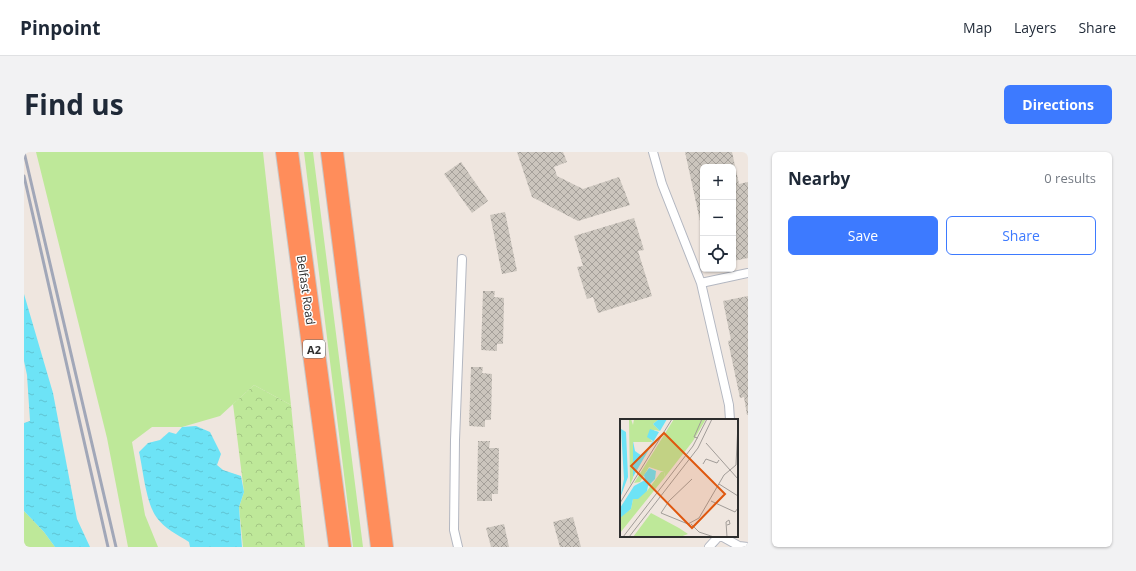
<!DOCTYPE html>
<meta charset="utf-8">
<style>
body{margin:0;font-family:"Open Sans",sans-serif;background:#f2f2f3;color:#1f2937}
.controls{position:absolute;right:12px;top:12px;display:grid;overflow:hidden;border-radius:6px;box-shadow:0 1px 3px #0004}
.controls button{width:36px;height:36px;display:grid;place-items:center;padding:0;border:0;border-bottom:1px solid #e0e1e3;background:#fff;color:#1f2937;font:20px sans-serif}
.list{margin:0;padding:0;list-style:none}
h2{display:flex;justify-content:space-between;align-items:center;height:52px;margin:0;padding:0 16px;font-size:17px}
h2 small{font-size:13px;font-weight:400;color:#747a83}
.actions{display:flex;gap:8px;padding:12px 16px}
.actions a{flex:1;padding:9px 0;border:1px solid #3d7aff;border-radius:6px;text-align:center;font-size:14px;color:#3d7aff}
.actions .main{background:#3d7aff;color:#fff}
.icon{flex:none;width:22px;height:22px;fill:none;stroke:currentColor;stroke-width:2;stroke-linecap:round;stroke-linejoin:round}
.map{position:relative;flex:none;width:724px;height:395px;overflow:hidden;border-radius:6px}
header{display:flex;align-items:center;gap:24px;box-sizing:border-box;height:56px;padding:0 20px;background:#fff;border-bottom:1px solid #e0e1e3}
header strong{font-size:19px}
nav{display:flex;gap:22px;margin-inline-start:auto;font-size:14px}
.intro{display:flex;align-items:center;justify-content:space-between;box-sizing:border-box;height:96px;padding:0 24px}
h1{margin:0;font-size:28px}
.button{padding:10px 18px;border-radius:6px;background:#3d7aff;color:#fff;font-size:14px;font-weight:700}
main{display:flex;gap:24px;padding:0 24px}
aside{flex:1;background:#fff;border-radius:6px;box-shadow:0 1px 3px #0004}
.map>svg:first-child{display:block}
.grass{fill:#bee899}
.forest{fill:url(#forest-crowns)}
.water{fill:url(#water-ripples)}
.building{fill:url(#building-cross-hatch)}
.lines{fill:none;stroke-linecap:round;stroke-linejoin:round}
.lane-casing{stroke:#b3b7c1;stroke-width:10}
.highway-casing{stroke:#c8c8c8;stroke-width:24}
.lane{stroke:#fff;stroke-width:8}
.highway{stroke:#ff8d5b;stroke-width:22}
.rail{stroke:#a1a7b8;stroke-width:3}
.labels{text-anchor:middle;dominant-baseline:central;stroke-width:3;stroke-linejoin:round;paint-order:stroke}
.shield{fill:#fff;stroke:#6c6c6c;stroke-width:1}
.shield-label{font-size:11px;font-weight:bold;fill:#2d2d2d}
.street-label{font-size:12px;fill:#2d2d2d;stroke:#fff}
.inset-road{fill:none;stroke:#a19c98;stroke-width:1}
.view{fill:#df570e;fill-opacity:0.15;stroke:#df570e;stroke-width:2}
.inset-edge{fill:none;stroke:#2d2d2d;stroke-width:2}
</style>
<header>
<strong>Pinpoint</strong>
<nav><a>Map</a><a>Layers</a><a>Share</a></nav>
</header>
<div class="intro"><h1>Find us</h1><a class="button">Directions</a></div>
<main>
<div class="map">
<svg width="724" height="395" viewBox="0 0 724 395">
<defs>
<pattern id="forest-crowns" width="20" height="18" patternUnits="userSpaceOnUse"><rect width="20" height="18" fill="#bee899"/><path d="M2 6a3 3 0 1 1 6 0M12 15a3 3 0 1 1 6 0" fill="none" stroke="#a4c784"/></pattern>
<pattern id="water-ripples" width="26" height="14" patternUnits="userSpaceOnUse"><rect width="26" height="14" fill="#6de3f6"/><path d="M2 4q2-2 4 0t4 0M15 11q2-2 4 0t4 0" fill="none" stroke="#5fc3d3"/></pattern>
<pattern id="building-cross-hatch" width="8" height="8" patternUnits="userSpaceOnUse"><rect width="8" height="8" fill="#cbc5bd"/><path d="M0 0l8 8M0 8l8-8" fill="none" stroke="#a5a09a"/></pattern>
</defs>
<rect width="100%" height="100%" fill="#efe6df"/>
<path class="grass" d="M12,0H239L267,253L230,233L196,264L158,275H128L108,290L121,363L134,395H104L83,286Z
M280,0H289L339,395H329Z
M0,359L20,380L31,395H0Z"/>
<path class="forest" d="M230,233L267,253L281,395H219L215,355L220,340L209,252Z"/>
<path class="water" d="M0,142L29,241L53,367L66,395H31L20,380L0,359V271L6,269L3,223L0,209Z
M172,274L186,280L197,302L193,313L199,318L217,324L220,340L215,355L218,395H166L165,390C154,383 140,376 133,366C122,352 119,317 115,300L124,291L136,288L145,280L152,282L158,275Z"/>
<path class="building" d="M493,0H539L543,10L530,15L533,24L559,37L595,25L606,53L554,69L508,45Z
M661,0H708L715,32L724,30V106L709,109V15H679L678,78Z
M437,10L464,49L448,61L420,22Z
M481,60L493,119L478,122L466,63Z
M610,66L620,98L614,99L628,144L574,161L569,145L563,147L553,115L559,114L550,84Z
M459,139H471L470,145L480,146L479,192H473V199L457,198Z
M724,144V263H723L720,245L716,246L704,189L707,188L699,149Z
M447,215H459L458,221L468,222L467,268H461V275L445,274Z
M454,289H466L465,296H475L474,342H468V349H453Z
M549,365L557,395H536L529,370Z
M480,372L485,395H467L462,376Z"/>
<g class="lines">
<defs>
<path id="lane" d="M629,0L638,32L677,131L705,253L706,268
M677,131L724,121
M697,384L715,394L724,395
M434,395L430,378L431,288L438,107
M685,395L695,384"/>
<path id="highway" d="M263,0L316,395
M308,0L358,395"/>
</defs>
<use href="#lane" class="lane-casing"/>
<use href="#highway" class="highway-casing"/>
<use href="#lane" class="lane"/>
<use href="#highway" class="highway"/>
<path class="rail" d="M0,0L92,395
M0,24L84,395"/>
</g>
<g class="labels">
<rect class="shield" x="279" y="188" width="22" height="18" rx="3"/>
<g class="shield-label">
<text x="290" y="197">A2</text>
</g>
<g class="street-label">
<text transform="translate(282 138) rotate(82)">Belfast Road</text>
</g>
</g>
<g transform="translate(596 267)">
<rect width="118" height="118" fill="#efe6df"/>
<path d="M9,0H11L13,6L14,0H39L33,5L40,12L34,11L30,19L32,23H13V59L10,66ZM54,0H86L73,22L45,58L44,53L29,48L20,63L14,64Z" fill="#bee899"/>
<path d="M41,53H44L45,58L0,114V98L11,90L13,80L27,72ZM31,94L59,109L68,115L60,118H13Z" fill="#bee899"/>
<path d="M39,0H47L40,12L33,5ZM1,10L6,13L8,58L0,79L4,60ZM30,10L39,13L13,58V22L15,32L22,37L33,22L27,18ZM29,49L36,52L35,60L28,67L27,72L18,80H13L11,90L0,99V89L14,67L25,61L24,56Z" fill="#6de3f6"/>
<path class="inset-road" d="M78,19L74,18L82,0M86,24L118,60M83,45L86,40L97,44L99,41M72,60L49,82L41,94L68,105L79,99L104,56L116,46L118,4M99,65L118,77M91,82L115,93L118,89M0,84L52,0M71,105L79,113L94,118M107,106L110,105L109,101L106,103L107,118M3,118L73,27L87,0M9,118L78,29L92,0"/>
<path class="view" d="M44,14L105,75L72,109L11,47Z"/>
<rect width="118" height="118" class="inset-edge"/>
</g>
</svg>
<div class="controls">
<button>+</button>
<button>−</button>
<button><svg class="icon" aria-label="locate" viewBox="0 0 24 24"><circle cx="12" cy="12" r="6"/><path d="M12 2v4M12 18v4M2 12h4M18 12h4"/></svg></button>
</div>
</div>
<aside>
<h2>Nearby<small>0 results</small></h2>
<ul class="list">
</ul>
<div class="actions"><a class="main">Save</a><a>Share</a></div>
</aside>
</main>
